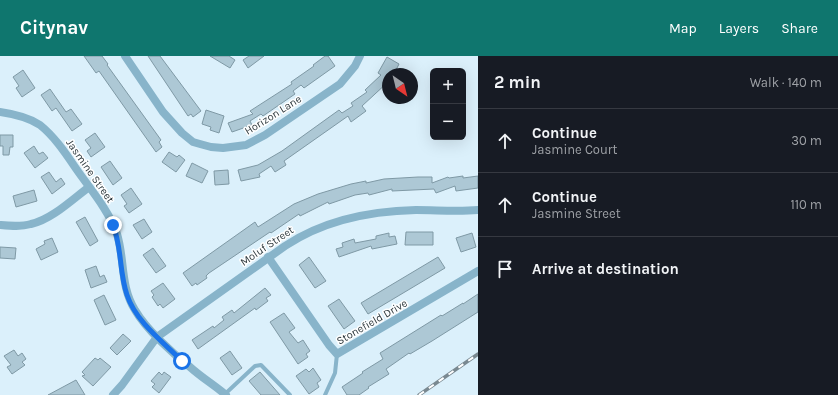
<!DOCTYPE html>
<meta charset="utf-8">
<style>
body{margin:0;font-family:Karla,sans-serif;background:#242831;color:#f1f3f6}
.controls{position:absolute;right:12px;top:12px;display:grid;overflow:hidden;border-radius:6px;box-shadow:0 4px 16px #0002}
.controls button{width:36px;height:36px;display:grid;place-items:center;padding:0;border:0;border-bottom:1px solid #363941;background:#171b24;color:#f1f3f6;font:20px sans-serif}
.compass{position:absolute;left:382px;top:12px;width:36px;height:36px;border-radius:50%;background:#171b24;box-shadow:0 4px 16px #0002;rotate:145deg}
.stop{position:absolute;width:12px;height:12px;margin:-9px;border:3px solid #1a73e8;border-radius:50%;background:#fff}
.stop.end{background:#1a73e8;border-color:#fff;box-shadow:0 1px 4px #0008}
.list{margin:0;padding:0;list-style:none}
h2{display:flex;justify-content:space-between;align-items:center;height:52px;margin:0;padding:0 16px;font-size:17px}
h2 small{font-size:13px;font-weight:400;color:#9ea1a6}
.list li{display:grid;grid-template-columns:26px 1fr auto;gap:12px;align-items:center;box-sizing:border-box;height:64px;padding:0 16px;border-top:1px solid #363941}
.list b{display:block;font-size:15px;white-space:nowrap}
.list p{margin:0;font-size:13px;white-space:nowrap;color:#9ea1a6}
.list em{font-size:13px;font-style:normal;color:#9ea1a6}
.icon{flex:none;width:22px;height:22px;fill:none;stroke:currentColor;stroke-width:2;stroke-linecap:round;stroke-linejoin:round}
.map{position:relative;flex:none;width:478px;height:339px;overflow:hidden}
header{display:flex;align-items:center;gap:24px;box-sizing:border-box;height:56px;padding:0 20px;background:#0f766e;color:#fff}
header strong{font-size:19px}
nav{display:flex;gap:22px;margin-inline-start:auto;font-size:14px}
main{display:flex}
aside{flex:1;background:#171b24}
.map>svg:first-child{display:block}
.building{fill:#adc8d5;stroke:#7f99a5}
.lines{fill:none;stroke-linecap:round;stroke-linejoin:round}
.service{stroke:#88b4ca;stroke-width:4}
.minor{stroke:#88b4ca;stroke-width:8}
.rail-casing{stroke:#7a8991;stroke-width:3.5}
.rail{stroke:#fff;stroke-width:2;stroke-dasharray:6;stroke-linecap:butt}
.route{stroke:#1a73e8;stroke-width:5}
.labels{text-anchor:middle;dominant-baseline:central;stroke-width:3;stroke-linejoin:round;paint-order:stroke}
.street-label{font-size:11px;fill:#2f3a3f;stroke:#fff}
</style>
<header>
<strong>Citynav</strong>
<nav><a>Map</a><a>Layers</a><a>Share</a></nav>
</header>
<main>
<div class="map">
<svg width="478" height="339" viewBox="0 0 478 339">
<rect width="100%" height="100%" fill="#dbf0fb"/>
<path class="building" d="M84,0H102L108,8L107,9L161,84L159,86L162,91L156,96L99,15L96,17Z
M148,0H160L201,55L193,61L191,58L188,60Z
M210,0H229L235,4L230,12Z
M249,0H264L248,12L243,4Z
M325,0H328L335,10L304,32L301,29L293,35L295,38L263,60L261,58L250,65L252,69L232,76L228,67L253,58L250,55L292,28L291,26L314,10L313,9Z
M387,1L399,8L394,18H388V26L362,50L366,55L351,66L348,60L284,105L286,109L275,116L271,110L259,118L260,121L241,125L238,114L258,109L282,95L339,54L342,57L353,50L351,47L367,36L365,34L381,19L378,17Z
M23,14L35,32L22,41L16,32L19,30L13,21Z
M50,33L66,56L71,53L82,68L72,75L56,52L52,55L41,39Z
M206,54L224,60L219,77L210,74L211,71L202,68Z
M95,77L105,91L91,101L87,95L91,92L85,84Z
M0,79H13V91H10L9,99H3V90H0Z
M34,90L39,98L43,96L48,102L35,112L24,97Z
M169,96L177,101L179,99L185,104L176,116L162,106Z
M110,105L122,122L113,129L101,111Z
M192,107L208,115L202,127L186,120Z
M228,114L229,128L215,129L214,115Z
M49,116L56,126L61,122L65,128L52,138L41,121Z
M463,120V122L478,120V132L456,135L455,130L436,137L434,133L392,135V133L369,139L368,137L355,139L329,148L328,146L300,160L299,158L271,177L270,176L209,217L206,220L207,222L197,229L196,227L192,230L183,217L255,166L258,171L294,148L318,138L351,128L366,125V127L384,123L418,121H432V127L448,121L449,122Z
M131,132L142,148L129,157L124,150L127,148L121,139Z
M34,134L37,145L16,151L13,140Z
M85,161L98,185L90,190L76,166Z
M144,163L152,176L142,183L133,169Z
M406,176H433V189H405Z
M389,177V181L395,180L397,188L372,193L371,190L339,201L336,193L343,191L342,187L354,183L355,187L376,183V180Z
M472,177L476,191L461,196L456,182Z
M52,182L58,196L41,204L36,193L45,188L44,185Z
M0,191L16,192L15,203L0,202Z
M153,192L166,210L156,217L143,199Z
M309,201L326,225L315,232L299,209Z
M438,201L445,212L368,258L361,247Z
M96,210L100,221L104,219L107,226L91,232L85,214Z
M163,227L175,243L163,252L160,248L158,250L152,241L154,239L151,235Z
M265,232L271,239L266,242L268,245L256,254L255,252L198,293L192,284L213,270L214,272L224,264L222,261L232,254L234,257Z
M478,238V256L432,285L410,298L409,297L386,313L389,318L368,331L369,332L359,339H347L342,331L363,317L362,316L383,303L380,297L441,259L442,260L463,247V248Z
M104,239L116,264L105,269L94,244Z
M339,243L355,265L344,273L328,250Z
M284,257L295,272L289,276L298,287L303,284L310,295L306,298L308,301L298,308L270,266Z
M123,278L131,285L117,299L110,292Z
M14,294L18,300L22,297L26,303L22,306L25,309L12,318L7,311L11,309L4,300Z
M230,295L242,312L232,319L220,302Z
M95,302L98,304L100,302L111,311L93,330L82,320L85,319L82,316Z
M313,312L321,324L317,327L319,331L309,338L296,320L306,313L309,316Z
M159,316L162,319L164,316L171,321L159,337L152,331L155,328L151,325Z
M260,316L280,339H261L249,325Z
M76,324L85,339H48Z"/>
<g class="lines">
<path class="service" d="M225,338L255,310L261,309L290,339
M325,339L335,317L337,298"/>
<path class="minor" d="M125,0L163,56L182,77L193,86L200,88L211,91L223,92L246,89L265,79L340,28L355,10L360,0
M0,56C14,58 28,61 40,69C55,81 66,98 77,114C91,134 109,155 117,178C125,204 120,230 135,254C146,273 172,297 190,311C201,321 214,329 226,339
M0,169C11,170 21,171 31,168C51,164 73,143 89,131
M268,201L329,289L337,298L478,215
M113,339L122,329L157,281L285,190C324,164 370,155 416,154C437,154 457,156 478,154"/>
<defs>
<path id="rail" d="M419,339L478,298"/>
</defs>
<use href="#rail" class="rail-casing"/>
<use href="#rail" class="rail"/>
</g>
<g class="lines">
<path class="route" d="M113,169C122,191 119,216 127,239C136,266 163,286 182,305"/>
</g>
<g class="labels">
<g class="street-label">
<text transform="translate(273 59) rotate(-32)">Horizon Lane</text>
<text transform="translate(90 115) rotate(55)">Jasmine Street</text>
<text transform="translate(267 190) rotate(-34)">Moluf Street</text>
<text transform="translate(372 266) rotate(-30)">Stonefield Drive</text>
</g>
</g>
</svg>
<div class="controls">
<button>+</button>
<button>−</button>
</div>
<svg class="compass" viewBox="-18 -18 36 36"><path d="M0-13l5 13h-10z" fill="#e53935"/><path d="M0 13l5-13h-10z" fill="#9ea1a6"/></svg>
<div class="stop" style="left:182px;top:305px"></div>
<div class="stop end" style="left:113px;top:169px"></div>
</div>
<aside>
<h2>2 min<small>Walk · 140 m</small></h2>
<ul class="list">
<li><svg class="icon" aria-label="ahead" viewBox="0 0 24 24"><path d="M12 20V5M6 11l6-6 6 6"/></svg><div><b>Continue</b><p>Jasmine Court</p></div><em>30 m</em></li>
<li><svg class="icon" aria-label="ahead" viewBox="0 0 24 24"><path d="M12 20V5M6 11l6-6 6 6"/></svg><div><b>Continue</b><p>Jasmine Street</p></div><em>110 m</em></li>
<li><svg class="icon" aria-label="arrive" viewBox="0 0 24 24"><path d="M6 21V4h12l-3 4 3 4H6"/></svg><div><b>Arrive at destination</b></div></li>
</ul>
</aside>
</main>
